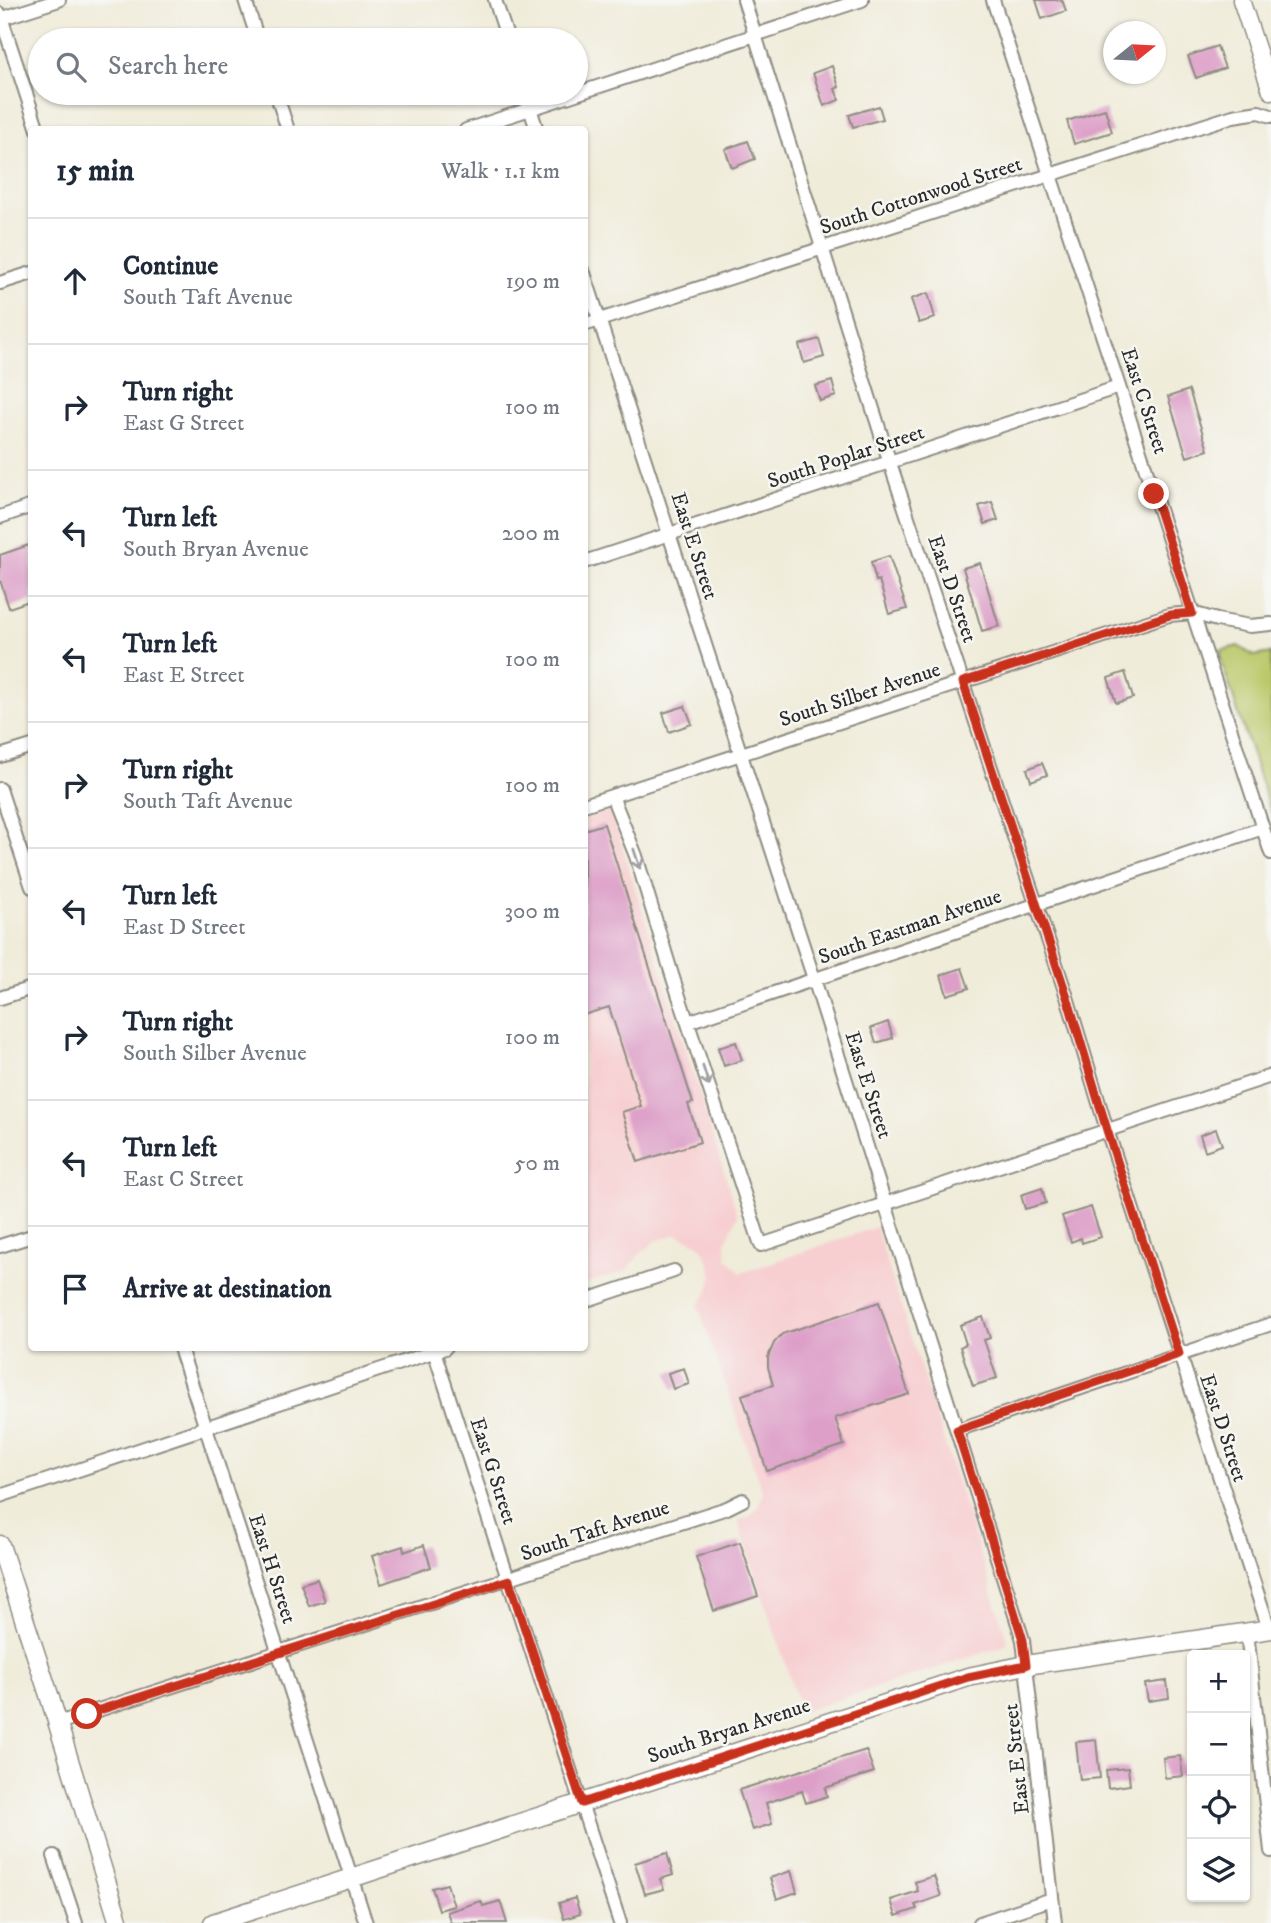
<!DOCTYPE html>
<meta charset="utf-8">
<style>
body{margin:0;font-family:"IM FELL DW Pica",serif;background:#f2f2f3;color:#1f2937}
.controls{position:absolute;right:21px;bottom:21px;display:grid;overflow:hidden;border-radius:7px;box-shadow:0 2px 5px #0004}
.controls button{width:63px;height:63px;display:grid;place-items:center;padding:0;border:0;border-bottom:2px solid #e0e1e3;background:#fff;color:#1f2937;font:35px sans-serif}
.compass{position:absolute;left:1103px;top:21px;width:63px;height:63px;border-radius:50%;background:#fff;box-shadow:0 2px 5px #0004;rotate:72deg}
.stop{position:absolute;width:21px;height:21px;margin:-16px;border:5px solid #c8321e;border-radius:50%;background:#fff}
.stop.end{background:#c8321e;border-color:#fff;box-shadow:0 2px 7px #0008}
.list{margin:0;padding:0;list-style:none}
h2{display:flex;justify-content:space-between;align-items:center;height:91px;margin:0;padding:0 28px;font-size:30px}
h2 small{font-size:23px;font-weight:400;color:#747a83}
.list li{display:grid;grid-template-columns:46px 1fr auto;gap:21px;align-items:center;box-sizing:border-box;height:126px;padding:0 28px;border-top:2px solid #e0e1e3}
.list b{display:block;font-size:26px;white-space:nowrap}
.list p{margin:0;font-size:23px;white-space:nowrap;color:#747a83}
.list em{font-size:23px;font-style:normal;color:#747a83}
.icon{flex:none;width:38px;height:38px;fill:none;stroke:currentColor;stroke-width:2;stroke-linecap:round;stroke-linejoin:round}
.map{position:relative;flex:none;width:1271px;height:1923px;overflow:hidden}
.search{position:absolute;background:#fff;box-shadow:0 2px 5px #0004;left:28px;top:28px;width:560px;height:77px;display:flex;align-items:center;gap:18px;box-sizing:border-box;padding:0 24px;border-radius:38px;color:#747a83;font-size:26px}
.panel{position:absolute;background:#fff;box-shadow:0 2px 5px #0004;left:28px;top:126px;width:560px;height:1225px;border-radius:7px}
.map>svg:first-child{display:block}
.built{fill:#f7cfd1}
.green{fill:#bbc96b;stroke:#737a4b;stroke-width:2}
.building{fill:#dd9fc8}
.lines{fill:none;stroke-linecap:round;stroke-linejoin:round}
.minor-casing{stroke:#8e8c82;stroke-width:16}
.tertiary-casing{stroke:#8e8c82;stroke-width:19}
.secondary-casing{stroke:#8e8c82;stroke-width:21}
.minor{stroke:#fff;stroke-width:12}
.tertiary{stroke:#fff;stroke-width:16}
.secondary{stroke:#fff;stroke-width:18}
.oneway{stroke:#a0a0a0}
.route{stroke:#c8321e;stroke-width:9}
.labels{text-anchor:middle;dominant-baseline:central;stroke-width:5;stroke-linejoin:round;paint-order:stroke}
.street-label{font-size:21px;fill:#2b2b2b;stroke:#f6f6f2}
</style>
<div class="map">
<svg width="1271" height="1923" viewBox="0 0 1271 1923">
<rect width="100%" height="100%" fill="#f6f6f2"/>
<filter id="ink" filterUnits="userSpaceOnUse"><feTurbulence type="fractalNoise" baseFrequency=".0143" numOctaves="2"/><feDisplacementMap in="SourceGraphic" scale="14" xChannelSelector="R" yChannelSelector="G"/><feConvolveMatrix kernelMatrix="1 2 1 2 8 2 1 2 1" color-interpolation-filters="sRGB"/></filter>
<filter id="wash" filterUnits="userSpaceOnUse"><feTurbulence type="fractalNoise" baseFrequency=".00686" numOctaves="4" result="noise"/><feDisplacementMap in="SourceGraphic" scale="28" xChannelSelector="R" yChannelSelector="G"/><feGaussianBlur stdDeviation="1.57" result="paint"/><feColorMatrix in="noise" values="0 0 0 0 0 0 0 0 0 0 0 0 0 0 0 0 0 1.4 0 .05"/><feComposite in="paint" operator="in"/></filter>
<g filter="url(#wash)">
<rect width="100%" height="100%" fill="#f0ecda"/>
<path class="built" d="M611,811L738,1216L726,1241L727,1258L741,1273L876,1227L1008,1642L1004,1646L801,1712L738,1521L750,1516L758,1507L763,1493L698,1306L709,1290L713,1276L710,1263L699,1244L676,1234L656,1241L638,1256L628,1270L585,1284L584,819Z"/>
<path class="green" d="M1238,646L1254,656L1271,653V813L1220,657L1222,650Z"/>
<g id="blocks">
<path class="building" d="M1036,0H1062L1066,11L1042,19Z
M1217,46L1225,68L1196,78L1188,56Z
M832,66L839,87L835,89L839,100L824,106L813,73Z
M879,106L883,119L853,127L849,115Z
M1105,109L1112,132L1074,144L1067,121Z
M748,141L755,159L732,168L725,149Z
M928,293L935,318L919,323L911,299Z
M819,339L824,357L804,363L799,345Z
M832,381L836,396L820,401L815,386Z
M1189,390L1208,450L1187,457L1168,397Z
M992,502L998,520L985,524L979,506Z
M32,544V600L9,608L0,580V555Z
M889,556L907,609L889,614L879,580L876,581L871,562Z
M980,563L999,626L982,631L963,568Z
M1125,672L1133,698L1116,703L1108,678Z
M685,706L692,724L669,732L663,713Z
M1042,763L1047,775L1031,781L1027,769Z
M604,824L693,1103L688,1104L700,1142L638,1162L622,1112L641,1106L609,1007L584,1015V830Z
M962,968L969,988L947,995L941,975Z
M888,1022L893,1038L876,1043L871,1028Z
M736,1042L742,1060L724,1066L718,1048Z
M1216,1129L1222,1145L1205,1151L1200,1135Z
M1042,1188L1046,1203L1025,1209L1021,1195Z
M1091,1207L1101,1237L1082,1243L1081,1238L1071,1242L1062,1216Z
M879,1302L909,1394L835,1418L844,1445L767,1471L742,1395L773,1385L768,1367V1357L774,1343L782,1334Z
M983,1317L990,1338L984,1340L997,1378L973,1386L960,1347L966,1344L960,1325Z
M684,1368L689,1384L673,1389L668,1373Z
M740,1542L758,1596L714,1611L696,1557Z
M424,1545L431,1567L381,1584L372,1556L403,1546L404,1552Z
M317,1579L325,1601L309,1606L301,1584Z
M1167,1681L1169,1698L1148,1701L1145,1684Z
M1096,1740L1100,1778L1080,1780L1076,1742Z
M866,1750L874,1772L825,1788L827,1796L806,1803L802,1791L766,1803L772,1824L752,1830L739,1790Z
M1180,1756L1183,1776L1165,1778L1163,1758Z
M1128,1768L1130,1785L1108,1788L1106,1770Z
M667,1853L673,1875L660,1879L664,1889L645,1894L635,1863Z
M791,1871L797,1892L777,1899L770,1878Z
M934,1876L941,1896L915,1905L917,1909L896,1916L891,1900L918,1891L915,1882Z
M447,1884L454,1906L439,1910L432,1888Z
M575,1898L580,1914L564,1919L559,1903Z
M481,1901L483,1906L500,1901L507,1923H451L447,1912Z"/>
</g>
</g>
<g filter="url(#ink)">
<use href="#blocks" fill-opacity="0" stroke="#8e8c82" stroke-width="2"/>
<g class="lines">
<defs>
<path id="minor" d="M245,0L258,40
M495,0L508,40
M744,0L890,463L1068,1000L1107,1130L1269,1629
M993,0L1271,853
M0,14L38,130
M0,19L59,0
M276,93L288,130
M525,93L537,130
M466,130L862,0
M584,273L814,979L1023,1640L1055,1923
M0,283L32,273
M584,325L1233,116L1259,112L1271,116
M0,517L32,506
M584,562L1119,387
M0,756L32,746
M0,789L32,887
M612,796L636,856L673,978L761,1245L1271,1076
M584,805L1169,615L1192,613L1217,620L1250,626L1271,624
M0,998L32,988
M688,1022L1263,828
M0,1246L32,1236
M584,1301L674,1271
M180,1348L366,1923
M434,1351L620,1923
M957,1430L1271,1324
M0,1496L445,1348
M1247,1632L1271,1851
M58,1723L727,1508L743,1500
M54,1856L76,1923
M980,1923L1052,1899"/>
<path id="tertiary" d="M1241,0L1271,91"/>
<path id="secondary" d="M0,1545L49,1695L119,1923
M213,1923L968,1677L1026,1665L1271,1629"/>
</defs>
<use href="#minor" class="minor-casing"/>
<use href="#tertiary" class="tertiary-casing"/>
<use href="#secondary" class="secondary-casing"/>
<use href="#minor" class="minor"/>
<use href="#tertiary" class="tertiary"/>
<use href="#secondary" class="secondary"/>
</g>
<defs><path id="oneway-shaft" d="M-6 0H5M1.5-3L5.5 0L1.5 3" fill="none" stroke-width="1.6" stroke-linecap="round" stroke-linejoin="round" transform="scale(1.75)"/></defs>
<g class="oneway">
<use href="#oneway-shaft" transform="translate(637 859) rotate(72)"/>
<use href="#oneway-shaft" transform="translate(706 1076) rotate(72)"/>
</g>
</g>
<g class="lines" filter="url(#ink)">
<path class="route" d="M87,1714L509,1580L582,1803L968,1677L1026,1665L1023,1640L957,1430L1179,1354L1107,1130L1068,1000L963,682L1170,615L1192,613L1154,494"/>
</g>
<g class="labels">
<g class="street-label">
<text transform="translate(921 196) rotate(-18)">South Cottonwood Street</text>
<text transform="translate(1144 401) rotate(72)">East C Street</text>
<text transform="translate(846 457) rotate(-18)">South Poplar Street</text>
<text transform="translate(694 546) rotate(72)">East E Street</text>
<text transform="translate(952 589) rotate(71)">East D Street</text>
<text transform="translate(860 695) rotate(-18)">South Silber Avenue</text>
<text transform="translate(910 927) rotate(-19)">South Eastman Avenue</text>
<text transform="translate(868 1085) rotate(72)">East E Street</text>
<text transform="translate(1223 1428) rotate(72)">East D Street</text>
<text transform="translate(493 1471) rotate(72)">East G Street</text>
<text transform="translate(595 1531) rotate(-18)">South Taft Avenue</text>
<text transform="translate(272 1569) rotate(72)">East H Street</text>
<text transform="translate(729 1731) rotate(-18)">South Bryan Avenue</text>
<text transform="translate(1017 1759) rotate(-96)">East E Street</text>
</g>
</g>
</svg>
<div class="controls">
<button>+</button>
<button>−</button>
<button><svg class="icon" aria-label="locate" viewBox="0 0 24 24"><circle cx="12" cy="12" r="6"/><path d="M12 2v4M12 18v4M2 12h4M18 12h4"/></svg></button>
<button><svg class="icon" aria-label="layers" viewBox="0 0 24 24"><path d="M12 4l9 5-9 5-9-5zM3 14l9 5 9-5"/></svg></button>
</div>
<svg class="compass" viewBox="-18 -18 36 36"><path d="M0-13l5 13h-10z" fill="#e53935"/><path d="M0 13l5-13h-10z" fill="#747a83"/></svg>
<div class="stop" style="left:87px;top:1714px"></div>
<div class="stop end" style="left:1154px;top:494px"></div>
<div class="search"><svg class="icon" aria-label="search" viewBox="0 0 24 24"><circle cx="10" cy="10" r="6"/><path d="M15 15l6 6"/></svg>Search here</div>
<section class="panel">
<h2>15 min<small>Walk · 1.1 km</small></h2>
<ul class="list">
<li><svg class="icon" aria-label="ahead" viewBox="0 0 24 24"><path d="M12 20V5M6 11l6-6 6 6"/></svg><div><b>Continue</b><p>South Taft Avenue</p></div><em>190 m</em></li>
<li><svg class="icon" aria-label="right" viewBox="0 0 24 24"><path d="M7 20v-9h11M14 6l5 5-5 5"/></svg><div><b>Turn right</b><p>East G Street</p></div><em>100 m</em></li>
<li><svg class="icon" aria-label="left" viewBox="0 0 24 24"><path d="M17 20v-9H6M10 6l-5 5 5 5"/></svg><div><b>Turn left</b><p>South Bryan Avenue</p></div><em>200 m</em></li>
<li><svg class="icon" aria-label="left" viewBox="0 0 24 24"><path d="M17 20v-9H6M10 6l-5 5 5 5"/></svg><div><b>Turn left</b><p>East E Street</p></div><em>100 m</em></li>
<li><svg class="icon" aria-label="right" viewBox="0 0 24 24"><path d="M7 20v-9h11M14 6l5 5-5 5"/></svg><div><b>Turn right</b><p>South Taft Avenue</p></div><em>100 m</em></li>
<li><svg class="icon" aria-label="left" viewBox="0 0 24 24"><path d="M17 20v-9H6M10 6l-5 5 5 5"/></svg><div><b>Turn left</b><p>East D Street</p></div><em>300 m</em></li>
<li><svg class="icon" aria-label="right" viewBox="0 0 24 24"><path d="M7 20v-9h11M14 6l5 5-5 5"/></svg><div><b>Turn right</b><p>South Silber Avenue</p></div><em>100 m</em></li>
<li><svg class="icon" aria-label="left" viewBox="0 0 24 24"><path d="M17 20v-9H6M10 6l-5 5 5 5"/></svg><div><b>Turn left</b><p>East C Street</p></div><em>50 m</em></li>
<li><svg class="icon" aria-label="arrive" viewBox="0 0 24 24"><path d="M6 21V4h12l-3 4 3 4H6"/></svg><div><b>Arrive at destination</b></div></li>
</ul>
</section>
</div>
